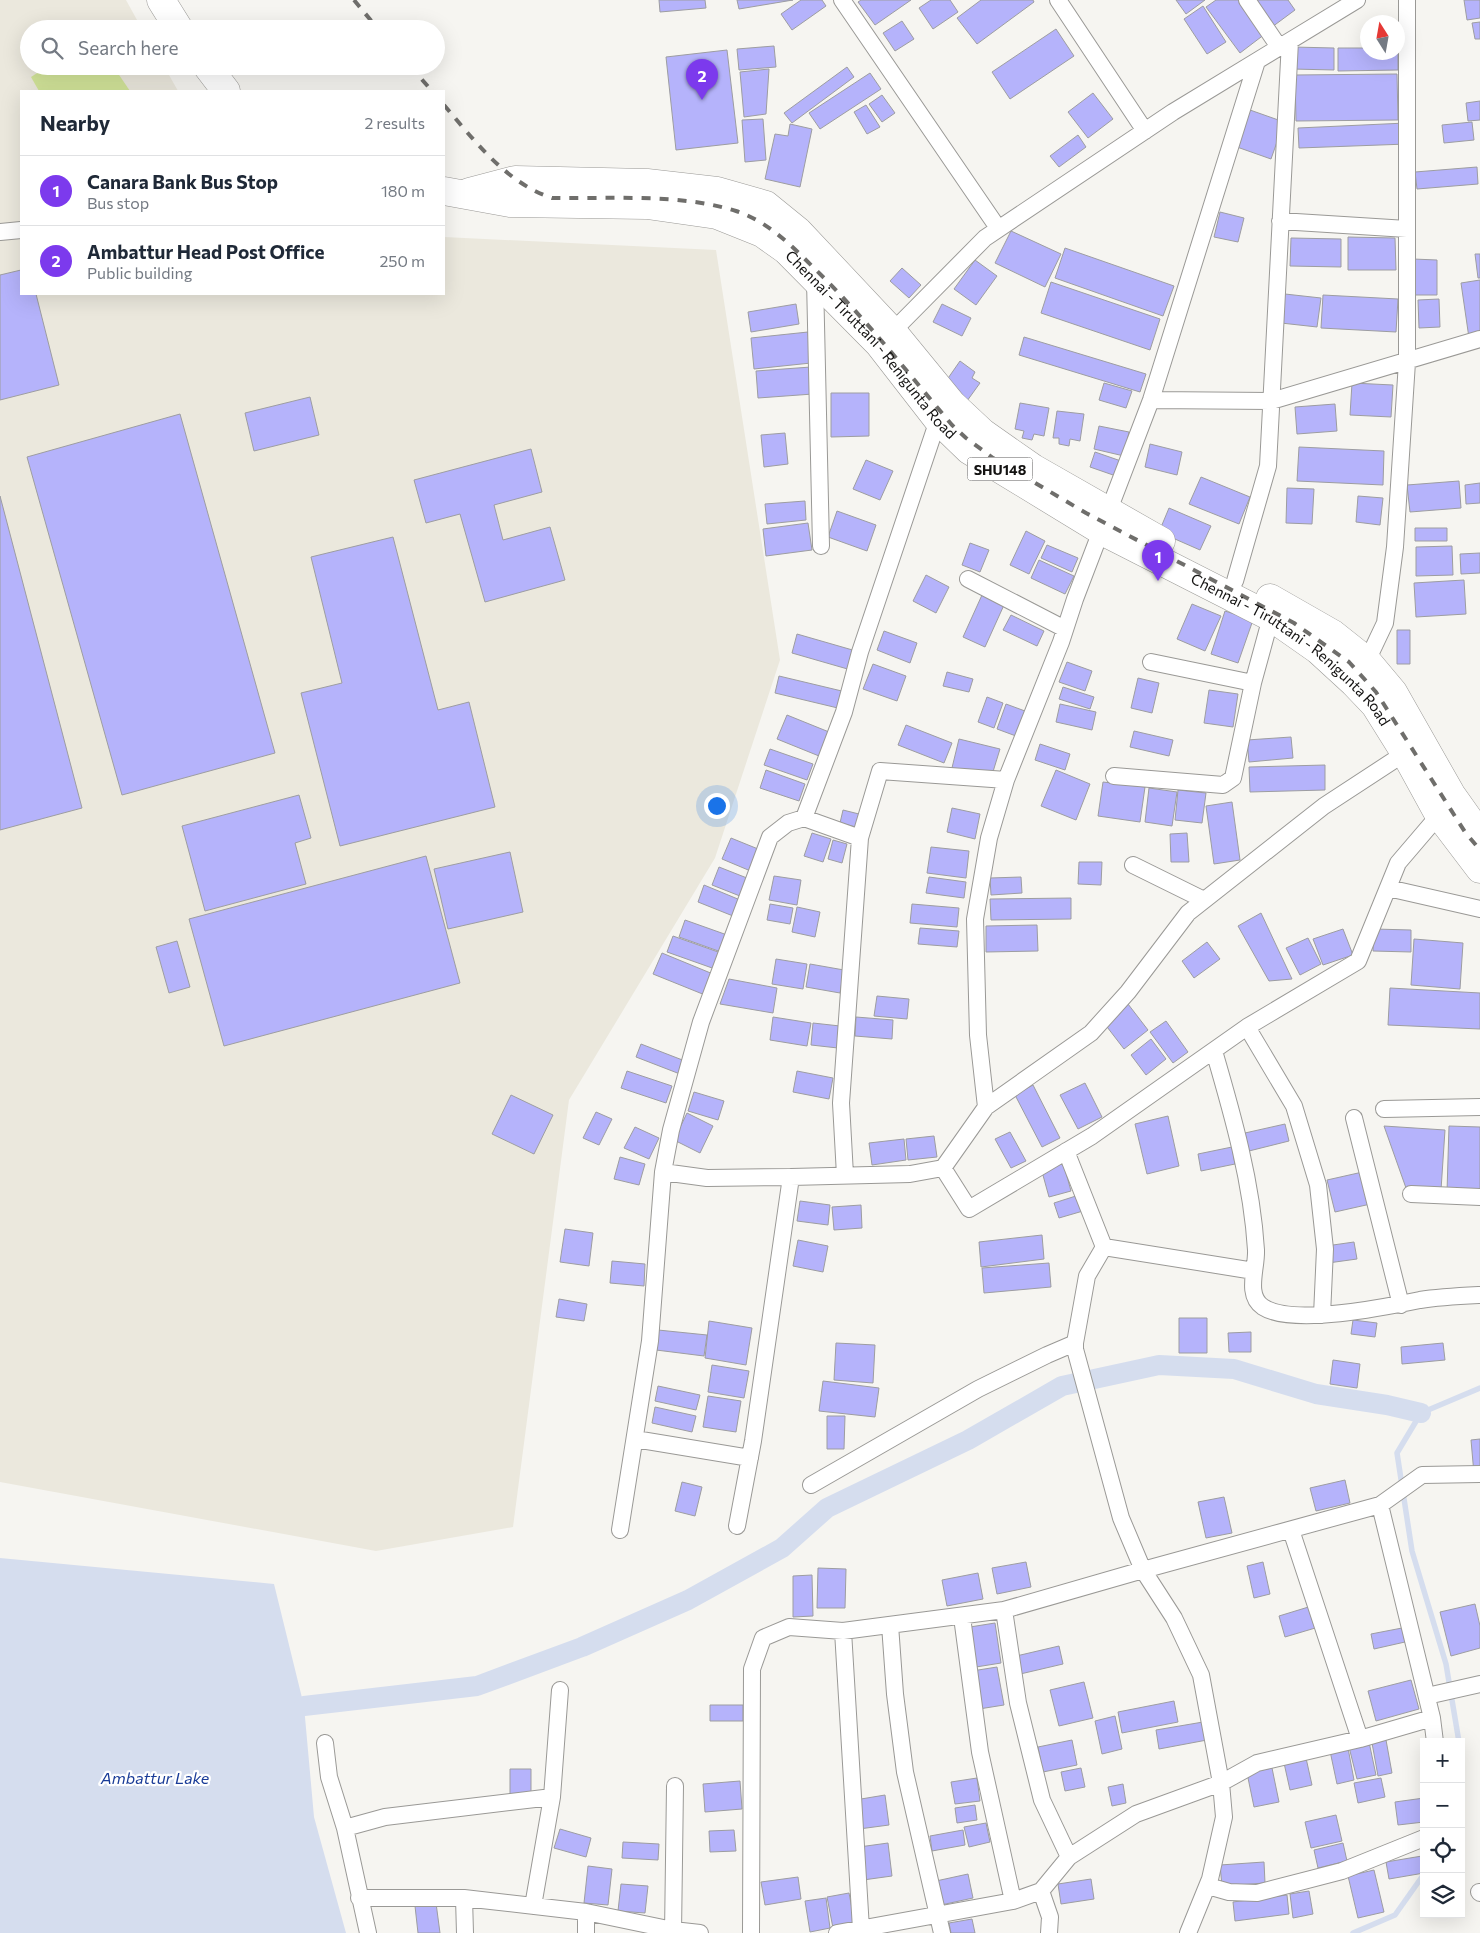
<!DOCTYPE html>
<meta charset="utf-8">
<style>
body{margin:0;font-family:Commissioner,sans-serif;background:#f6f6f7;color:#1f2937}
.controls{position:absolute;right:15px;bottom:15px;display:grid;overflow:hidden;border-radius:0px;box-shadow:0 5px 20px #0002}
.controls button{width:45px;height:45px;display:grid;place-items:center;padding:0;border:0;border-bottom:1px solid #e0e1e3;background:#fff;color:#1f2937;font:25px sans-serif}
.compass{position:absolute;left:1360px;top:15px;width:45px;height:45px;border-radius:50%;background:#fff;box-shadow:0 5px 20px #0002;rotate:349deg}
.you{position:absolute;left:716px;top:805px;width:18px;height:18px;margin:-12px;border:4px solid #fff;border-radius:50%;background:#1a73e8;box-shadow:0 0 0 8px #1a73e833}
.badge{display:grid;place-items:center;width:32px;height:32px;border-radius:50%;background:#7c3aed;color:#fff;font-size:16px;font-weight:700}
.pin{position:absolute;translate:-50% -41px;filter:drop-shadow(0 1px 2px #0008)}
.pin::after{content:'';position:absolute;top:26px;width:18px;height:15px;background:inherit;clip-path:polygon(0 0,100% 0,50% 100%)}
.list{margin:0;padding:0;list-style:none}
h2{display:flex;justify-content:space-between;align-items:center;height:65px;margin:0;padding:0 20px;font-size:21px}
h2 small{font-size:16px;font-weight:400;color:#747a83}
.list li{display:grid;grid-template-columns:32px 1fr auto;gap:15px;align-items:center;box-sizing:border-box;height:70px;padding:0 20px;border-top:1px solid #e0e1e3}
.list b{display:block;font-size:19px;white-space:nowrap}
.list p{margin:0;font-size:16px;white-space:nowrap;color:#747a83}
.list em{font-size:16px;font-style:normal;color:#747a83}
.icon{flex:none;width:28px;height:28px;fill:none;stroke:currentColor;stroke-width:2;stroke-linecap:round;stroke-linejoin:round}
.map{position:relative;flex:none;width:1480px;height:1933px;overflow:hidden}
.search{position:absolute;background:#fff;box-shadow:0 5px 20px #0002;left:20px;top:20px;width:425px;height:55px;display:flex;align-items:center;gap:12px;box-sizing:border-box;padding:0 18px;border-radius:28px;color:#747a83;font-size:19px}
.panel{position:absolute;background:#fff;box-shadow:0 5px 20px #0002;left:20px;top:90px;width:425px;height:205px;border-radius:0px}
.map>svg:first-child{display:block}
.built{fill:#ebe8dd}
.green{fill:#d2e499}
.water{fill:#d5ddee}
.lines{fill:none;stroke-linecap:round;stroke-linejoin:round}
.stream{stroke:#d5ddee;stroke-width:5.5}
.canal{stroke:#d5ddee;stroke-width:20}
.building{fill:#b5b3fb;stroke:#9d9da1}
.minor-casing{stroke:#9a9996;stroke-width:18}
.trunk-casing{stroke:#9a9996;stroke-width:29}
.minor{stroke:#fff;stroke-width:16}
.trunk{stroke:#fff;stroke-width:28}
.rail{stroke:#6f6e6b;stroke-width:4;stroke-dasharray:9 9;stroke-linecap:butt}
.labels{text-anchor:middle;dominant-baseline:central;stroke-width:4.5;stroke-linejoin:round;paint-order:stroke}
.shield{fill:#fff;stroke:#5a5958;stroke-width:1}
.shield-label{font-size:14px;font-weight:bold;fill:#131211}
.street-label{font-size:15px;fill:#131211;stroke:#fff}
.water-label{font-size:16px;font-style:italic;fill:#193b97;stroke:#fff}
</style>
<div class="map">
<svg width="1480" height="1933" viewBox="0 0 1480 1933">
<rect width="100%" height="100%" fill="#f6f5f1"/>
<path class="built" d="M0,0H126L142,29H29V66H164L178,91H21V294H444V237L716,250L780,660L715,858L569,1100L513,1527L376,1551L0,1482Z"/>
<path class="green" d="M48,66H113L130,91H39L31,77Z"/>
<path class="water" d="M0,1558L274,1584L304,1706L314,1817L346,1933H0Z"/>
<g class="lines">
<path class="stream" d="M1459,1742L1446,1664L1412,1551L1397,1453L1421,1413L1480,1388
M1461,1752V1758
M1353,1933L1395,1915L1424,1874"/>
<path class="canal" d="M304,1706L477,1686L582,1647L688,1600L782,1548L827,1508L968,1440L1062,1386L1159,1365L1234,1369L1316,1394L1387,1405L1421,1413"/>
</g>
<path class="building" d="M659,0H705L706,8L660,12Z
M737,0H793L739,9Z
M801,0H822L826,6L792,30L781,14Z
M861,0H911L875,25L858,2Z
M931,0H950L958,12L933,29L919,8Z
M981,0H1033L1034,2L977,44L957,18Z
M1176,0H1205L1186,14Z
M1216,0H1239L1265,34L1240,53L1206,7Z
M1253,0H1288L1295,10L1272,27Z
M1464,0H1480V18L1467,20Z
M1203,6L1226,42L1207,54L1184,19Z
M902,21L914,39L895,51L883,33Z
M1480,22V39H1475L1472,23Z
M1056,29L1074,56L1010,99L992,72Z
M774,46L776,67L739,70L737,49Z
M1293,47L1334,48V70L1292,69Z
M1338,48H1368V52H1398V48V70L1338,71Z
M727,50L738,143L676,150L666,57Z
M847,67L854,77L792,123L784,113Z
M769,69L766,114L744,117L740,72Z
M870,73L881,89L820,129L809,113Z
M1397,74L1398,120L1296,121L1295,75Z
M1093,93L1113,119L1088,138L1068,112Z
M882,95L895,113L882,122L869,104Z
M1480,101V120L1468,121L1466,103Z
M866,105L880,127L867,134L854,112Z
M1250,110L1284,122L1271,159L1237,147Z
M763,119L766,160L745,162L742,120Z
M1472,122L1474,140L1444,143L1442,125Z
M1406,123L1407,144L1299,148L1298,128Z
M790,124L812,129L800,187L765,179L775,134L788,136Z
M1078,135L1086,147L1059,167L1050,156Z
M1477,167L1478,184L1417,189L1415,172Z
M1220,212L1244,218L1238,242L1214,237Z
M1011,231L1061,254L1045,287L995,263Z
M1348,237L1395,238L1396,270H1348Z
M1291,238L1341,239V267L1290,266Z
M1065,248L1174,286L1163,316L1055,278Z
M1475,254H1480V278H1478Z
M1413,259L1437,260V295H1413Z
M975,260L997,276L976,305L954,289Z
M902,268L921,285L909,298L890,281Z
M21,270V294H36L59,385L0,400V275Z
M1480,280V336L1469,338L1461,283Z
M1051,282L1160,319L1150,350L1041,313Z
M1285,294L1321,298L1317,327L1281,323Z
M1323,295L1398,299L1396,332L1321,328Z
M1439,299L1440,327L1419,328L1418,300Z
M796,304L799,324L751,332L748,312Z
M942,304L971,318L962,336L933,322Z
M808,332L811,363L754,369L751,338Z
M1024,337L1146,374L1140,392L1019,355Z
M960,361L975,372L972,378L980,383L967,401L944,384Z
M811,367L813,394L758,398L756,371Z
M1104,383L1132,391L1126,408L1099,400Z
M1352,383L1393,385L1391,417L1350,415Z
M831,393H869V436L831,437Z
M310,397L319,435L254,451L245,413Z
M1020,403L1049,408L1044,436L1034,434L1032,440L1022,438L1024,431L1015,429Z
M1335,404L1337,431L1297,434L1295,407Z
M1057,411L1084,414L1080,441L1070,439L1069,446L1059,444V438H1053Z
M180,414L275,753L122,795L27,457Z
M1099,426L1129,432L1124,456L1094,449Z
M785,433L788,464L764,467L761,435Z
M1150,444L1182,452L1177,475L1145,467Z
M1299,447L1384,451L1383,485L1297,481Z
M531,449L542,492L494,505L503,540L550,527L565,580L485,602L460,514L426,523L414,480Z
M1095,452L1121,461L1116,476L1090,467Z
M866,460L893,471L880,500L853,489Z
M1201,477L1250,497L1239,524L1189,504Z
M1459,481L1461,508L1410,512L1407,485Z
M1480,483V503L1466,504L1465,485Z
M1287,488L1314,489L1312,524L1286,523Z
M0,496L82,808L0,830Z
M1358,496L1383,498L1380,525L1356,522Z
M805,501L806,520L767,524L765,504Z
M1169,508L1211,526L1200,550L1159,532Z
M837,511L876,525L867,551L828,537Z
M808,523L812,550L766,556L763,529Z
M1415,528H1447V541H1415Z
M1026,531L1045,541L1029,574L1010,565Z
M393,537L438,710L469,702L495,807L340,846L301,693L342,683L311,557Z
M970,543L989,550L980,572L962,565Z
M1047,545L1078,558L1072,572L1041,558Z
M1452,546L1453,575L1416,576V547Z
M1480,553V573L1461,574L1460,554Z
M1039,560L1074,576L1065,594L1031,578Z
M926,575L949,587L936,613L913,601Z
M1464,580L1466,614L1416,617L1414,583Z
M982,595L1004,605L985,647L963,637Z
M1192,604L1221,616L1205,651L1177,639Z
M1225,611L1253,620L1238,663L1211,654Z
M1011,615L1044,631L1037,646L1003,630Z
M1397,630H1410V664H1397Z
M884,631L917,643L910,663L877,650Z
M797,634L856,651L851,670L792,653Z
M1067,662L1092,671L1085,691L1059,682Z
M873,664L906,676L897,701L863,689Z
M947,672L973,679L969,692L943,686Z
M779,676L846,692L842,709L775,693Z
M1138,678L1159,683L1152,713L1131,708Z
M1063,687L1094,697L1090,709L1059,699Z
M1209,690L1238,694L1233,727L1204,723Z
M987,697L1003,703L994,728L978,722Z
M1006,704L1025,711L1016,736L997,729Z
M1060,704L1096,712L1092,730L1056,722Z
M787,715L834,734L824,758L777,739Z
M906,725L952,743L944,763L898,745Z
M1134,731L1173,740L1169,756L1130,747Z
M1291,737L1293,758L1249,762L1247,740Z
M959,739L1000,749L992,775L951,772Z
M1040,744L1070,754L1065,770L1035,760Z
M770,749L813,764L807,780L764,765Z
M1325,765V790L1250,792L1249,767Z
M766,770L805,784L799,801L760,788Z
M1056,770L1090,784L1076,820L1041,806Z
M1103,782L1145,787L1140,822L1098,816Z
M1149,788L1177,792L1172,826L1145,822Z
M1178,790L1206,793L1202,823L1175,820Z
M299,795L311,838L295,843L306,884L205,911L182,826Z
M1232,802L1240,860L1214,864L1206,806Z
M952,808L980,814L975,839L947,832Z
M843,810L863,815L860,828L840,823Z
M812,833L831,839L823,862L804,856Z
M1187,833L1189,862H1171L1170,834Z
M731,838L763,851L753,872L722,859Z
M833,840L847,844L842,863L828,859Z
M931,847L969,851L966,878L927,873Z
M510,852L523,912L448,929L434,869Z
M426,856L460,983L224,1046L189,919Z
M1079,862H1102L1101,885L1078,884Z
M719,867L752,880L745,898L712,885Z
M774,876L801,880L797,905L769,900Z
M929,877L966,882L964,898L926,893Z
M1021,877L1022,893L991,895L990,878Z
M704,885L745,902L738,918L698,902Z
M1071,898V919L991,920L990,899Z
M770,904L793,908L790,924L767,920Z
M912,904L959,908L957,927L910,923Z
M797,907L820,912L815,937L792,932Z
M1261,913L1292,979L1269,981L1238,926Z
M685,920L730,936L724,953L679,937Z
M1037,925L1038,951L986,952V926Z
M920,928L959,931L957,947L918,944Z
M1343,929L1353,955L1323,965L1313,939Z
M1374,929L1411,930V952L1373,951Z
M673,936L721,953L715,969L667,952Z
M1308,938L1321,964L1300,975L1286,948Z
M1414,939L1463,943L1460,989L1411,985Z
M177,941L190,987L169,993L156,947Z
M1207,942L1220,959L1194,978L1182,961Z
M662,953L713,974L705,995L653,974Z
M776,959L807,964L803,989L772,984Z
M810,964L844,970L840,993L806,987Z
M729,979L777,988L773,1013L720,1004Z
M1390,988L1480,993V1029L1388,1025Z
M877,996L909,999L907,1019L874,1016Z
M1128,1004L1148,1030L1124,1049L1104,1023Z
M773,1017L811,1023L807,1046L770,1040Z
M856,1017L893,1020L892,1039L855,1036Z
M1166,1021L1188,1052L1173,1063L1150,1032Z
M813,1023L840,1026L838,1048L811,1045Z
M1151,1039L1166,1059L1146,1075L1131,1055Z
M641,1044L685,1061L680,1074L636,1057Z
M627,1071L672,1086L666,1103L621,1088Z
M797,1071L833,1078L829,1099L793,1092Z
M1085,1083L1102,1117L1078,1129L1060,1095Z
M1033,1085L1060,1138L1042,1147L1015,1095Z
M694,1092L724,1101L718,1120L688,1111Z
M511,1095L553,1115L534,1154L492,1134Z
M596,1112L612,1119L599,1145L583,1138Z
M687,1113L713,1126L700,1153L674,1140Z
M1168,1116L1179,1166L1147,1174L1135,1124Z
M1285,1124L1289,1141L1249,1151L1245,1133Z
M1384,1126L1445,1130L1441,1190L1406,1188Z
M1449,1126L1480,1127V1193L1447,1192Z
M635,1127L659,1138L649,1159L624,1148Z
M1010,1132L1026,1161L1011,1168L995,1139Z
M934,1136L937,1157L908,1160L906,1139Z
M904,1139L906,1160L872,1165L869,1143Z
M1232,1147L1235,1164L1201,1171L1198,1154Z
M620,1157L645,1164L639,1185L614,1179Z
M1063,1162L1071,1191L1049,1197L1041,1168Z
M1367,1171L1375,1203L1335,1212L1327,1180Z
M1079,1195L1083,1211L1059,1218L1054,1203Z
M800,1201L830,1205L828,1225L797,1221Z
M861,1205L862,1228L834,1230L832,1207Z
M565,1229L593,1233L589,1266L560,1262Z
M1042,1235L1044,1259L981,1267L979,1242Z
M798,1240L828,1246L823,1272L793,1266Z
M1354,1242L1357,1259L1328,1263L1326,1246Z
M612,1261L645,1264L644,1286L610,1283Z
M1049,1263L1051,1287L984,1293L982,1268Z
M559,1299L587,1304L584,1321L556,1317Z
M1179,1318H1207V1353H1179Z
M1353,1320L1377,1323L1375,1337L1351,1334Z
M709,1321L752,1328L746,1365L705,1358Z
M658,1330L707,1335L704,1356L656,1350Z
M1251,1332V1352H1229L1228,1333Z
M836,1343L875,1345L873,1383L834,1380Z
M1443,1343L1445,1360L1402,1364L1401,1347Z
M1333,1360L1360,1364L1357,1388L1330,1384Z
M712,1365L749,1371L744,1398L708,1392Z
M823,1381L879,1388L875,1417L819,1411Z
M658,1386L700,1395L696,1410L655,1401Z
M708,1396L741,1401L736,1432L703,1427Z
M655,1407L696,1416L692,1432L652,1423Z
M827,1416H845L844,1449H827Z
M1480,1439V1473L1474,1474L1471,1440Z
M1345,1480L1350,1503L1316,1511L1310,1488Z
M682,1482L702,1487L695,1516L675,1511Z
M1224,1497L1232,1533L1206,1538L1198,1502Z
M1026,1562L1031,1587L997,1594L992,1568Z
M1263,1562L1270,1594L1254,1598L1247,1566Z
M818,1568L846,1569L845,1608H817Z
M978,1573L983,1599L947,1606L942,1580Z
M812,1575L813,1616L793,1617V1576Z
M1475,1604L1480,1626V1648L1451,1656L1440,1612Z
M1315,1605L1322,1626L1285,1637L1279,1616Z
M995,1623L1001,1663L976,1667L970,1627Z
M1402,1628L1405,1642L1374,1649L1371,1634Z
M1059,1646L1063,1664L1016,1675L1012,1657Z
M997,1667L1004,1705L979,1709L972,1671Z
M1411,1680L1419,1709L1376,1721L1368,1691Z
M1084,1682L1093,1718L1059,1726L1050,1690Z
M1174,1701L1178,1722L1122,1733L1118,1712Z
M710,1705H743V1721H710Z
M1115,1716L1122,1749L1102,1754L1095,1721Z
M1203,1722L1207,1740L1159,1749L1156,1730Z
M1072,1740L1077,1765L1043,1772L1038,1747Z
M1386,1740L1392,1773L1378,1776L1372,1743Z
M1369,1742L1376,1775L1357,1779L1349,1747Z
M1348,1748L1354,1780L1337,1784L1330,1751Z
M1306,1758L1312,1785L1290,1790L1284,1763Z
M1081,1768L1085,1787L1065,1791L1061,1772Z
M1272,1768L1279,1802L1254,1807L1247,1773Z
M510,1769H531V1796H510Z
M977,1778L980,1801L955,1804L951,1782Z
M1381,1778L1385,1797L1358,1803L1354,1783Z
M740,1781L742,1809L705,1812L703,1784Z
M1123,1784L1126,1803L1112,1806L1108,1787Z
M885,1795L889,1825L859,1829L855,1800Z
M1424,1798V1822L1398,1825L1395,1802Z
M975,1805L977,1820L957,1823L955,1808Z
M1336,1815L1342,1841L1311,1848L1305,1822Z
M986,1823L990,1842L969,1847L964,1827Z
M560,1829L591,1838L586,1857L554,1848Z
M734,1830L736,1851L710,1852L709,1831Z
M963,1830L965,1845L932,1851L930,1836Z
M623,1842L659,1844L658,1860L622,1858Z
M888,1843L892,1876L863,1880L859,1847Z
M1343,1843L1347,1861L1318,1868L1314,1850Z
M1422,1856L1424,1873L1389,1879L1386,1862Z
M1264,1862L1265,1883L1222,1886L1220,1865Z
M588,1866L612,1869L608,1905L584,1903Z
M1374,1870L1384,1912L1358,1918L1348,1876Z
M968,1874L973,1898L941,1905L936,1881Z
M798,1877L801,1899L765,1905L761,1882Z
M1091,1879L1094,1899L1061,1904L1058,1884Z
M621,1884L648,1886L645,1913L618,1911Z
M1309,1891L1313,1914L1293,1918L1290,1894Z
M849,1893L855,1924L833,1928L827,1897Z
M1287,1895L1289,1914L1235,1921L1233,1902Z
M826,1898L830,1928L810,1932L805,1901Z
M436,1903L440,1933H418L415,1906Z
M972,1919L975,1933H951L949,1923Z"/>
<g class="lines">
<defs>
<path id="minor" d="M842,0L998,228
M1058,0L1145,131
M1247,0L1279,47
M1280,221L1407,229
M0,232L21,230
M815,280L821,546
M887,337L985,238L1173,112L1357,0
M1151,400L1271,401L1480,339
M968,579L1065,629
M1235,581L1268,466L1290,41
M1367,661L1385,623L1395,547L1407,362V0
M1151,662L1253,683
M1114,776L1223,785L1233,778L1253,683L1271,617
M804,818L844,712L860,652L938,420
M1133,865L1204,900
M1388,888L1480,909
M1247,1027L1294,1106L1318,1185L1325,1249L1322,1315
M1214,1051C1233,1116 1252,1183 1256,1250C1257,1268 1245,1295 1263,1307C1292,1326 1386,1307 1420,1300C1439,1297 1460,1296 1480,1295
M986,1107L978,1035L975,919L989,838L1006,780L1061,642L1075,599L1151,400L1257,61
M1384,1109L1480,1107
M1354,1118L1401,1305
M1066,1151L1104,1247L1087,1276L1075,1343V1349L1121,1518L1143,1570L1174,1618L1201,1675L1221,1783L1224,1817L1210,1879L1188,1933
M943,1168L969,1209L1092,1136L1247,1027L1358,961L1398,863L1439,815
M663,1172L707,1178L791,1177L910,1174L943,1168L986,1107L1091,1033L1128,992L1188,913L1324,806L1405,753
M845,1175L841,1103L860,838L880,771L1006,780
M1411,1194L1480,1197
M1104,1247L1254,1271
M635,1439L750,1458
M811,1485L978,1389L1047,1355L1075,1343
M1380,1505L1432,1718L1435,1742
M737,1526L753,1441L791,1177
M620,1530L650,1341L663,1172L671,1130L701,1022L770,837L788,823L804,818L860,838
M1291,1530L1360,1739
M1004,1610L1018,1703L1042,1800L1069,1857
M962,1617L980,1752L1013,1901
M890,1625L895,1694L905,1772L942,1933
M843,1631L861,1929
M1427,1696L1480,1684
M325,1743L329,1777L345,1828L368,1933
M345,1828L385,1817L552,1797
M1208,1886L1229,1892L1257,1893L1342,1871L1424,1838
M1041,1891L1050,1917L1049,1933
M1479,1892L1480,1893
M359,1898H464L586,1912L673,1930L700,1933
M464,1898L465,1933
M533,1906L552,1797L560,1690
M586,1933V1912
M673,1933L675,1786
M751,1933L752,1669L763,1638L789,1627L843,1631L1004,1610L1143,1570L1380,1505L1422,1475L1480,1474
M837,1933L1013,1901L1041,1891L1069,1857L1136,1814L1221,1783L1257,1763L1360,1739L1432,1718"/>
<g id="trunk">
<path d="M161,0L179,29"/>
<path d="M207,66L226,91"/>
<path id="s1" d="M444,191L510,203L647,205L717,215L762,233L786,250L879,344L938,420L969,450L1102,531L1271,617L1318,650L1354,683L1375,705L1405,753L1439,815L1480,869"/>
<path d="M469,192L515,180L647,183L717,191L766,205L798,231L893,332L952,404L983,433L1033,468L1161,541"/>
<path d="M1270,598L1333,634L1367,661L1393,692L1451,794L1480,835"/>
</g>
</defs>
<use href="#minor" class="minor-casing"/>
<use href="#trunk" class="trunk-casing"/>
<use href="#minor" class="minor"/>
<use href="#trunk" class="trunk"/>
<path class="rail" d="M354,0L378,29
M410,66L432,91
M444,105C474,140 506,183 552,198C611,199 679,193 736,211C769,222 793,247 817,271C866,319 908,373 952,425L966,438L993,458L1086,513L1294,623L1349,662L1376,692L1465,832L1480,850"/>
</g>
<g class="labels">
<rect class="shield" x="967.5" y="457.5" width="65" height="23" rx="4"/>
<g class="shield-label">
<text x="1000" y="469">SHU148</text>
</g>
<g class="street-label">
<text stroke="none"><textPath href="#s1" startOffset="480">Chennai - Tiruttani - Renigunta Road</textPath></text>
<text stroke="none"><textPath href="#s1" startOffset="1005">Chennai - Tiruttani - Renigunta Road</textPath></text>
</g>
<g class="water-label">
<text x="155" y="1777">Ambattur Lake</text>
</g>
</g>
</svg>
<div class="controls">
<button>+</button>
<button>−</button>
<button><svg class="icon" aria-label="locate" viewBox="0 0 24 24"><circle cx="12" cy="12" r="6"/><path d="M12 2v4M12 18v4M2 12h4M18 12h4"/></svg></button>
<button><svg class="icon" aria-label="layers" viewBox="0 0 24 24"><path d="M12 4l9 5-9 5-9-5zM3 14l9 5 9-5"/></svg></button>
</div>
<svg class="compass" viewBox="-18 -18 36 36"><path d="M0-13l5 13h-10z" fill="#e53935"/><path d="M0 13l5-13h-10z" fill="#747a83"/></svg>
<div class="you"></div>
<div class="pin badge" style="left:1158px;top:581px">1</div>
<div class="pin badge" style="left:702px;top:100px">2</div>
<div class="search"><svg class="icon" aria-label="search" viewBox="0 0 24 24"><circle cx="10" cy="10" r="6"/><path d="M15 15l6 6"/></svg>Search here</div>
<section class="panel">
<h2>Nearby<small>2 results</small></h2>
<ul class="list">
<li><span class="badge">1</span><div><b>Canara Bank Bus Stop</b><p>Bus stop</p></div><em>180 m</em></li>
<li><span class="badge">2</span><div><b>Ambattur Head Post Office</b><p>Public building</p></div><em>250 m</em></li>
</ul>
</section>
</div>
